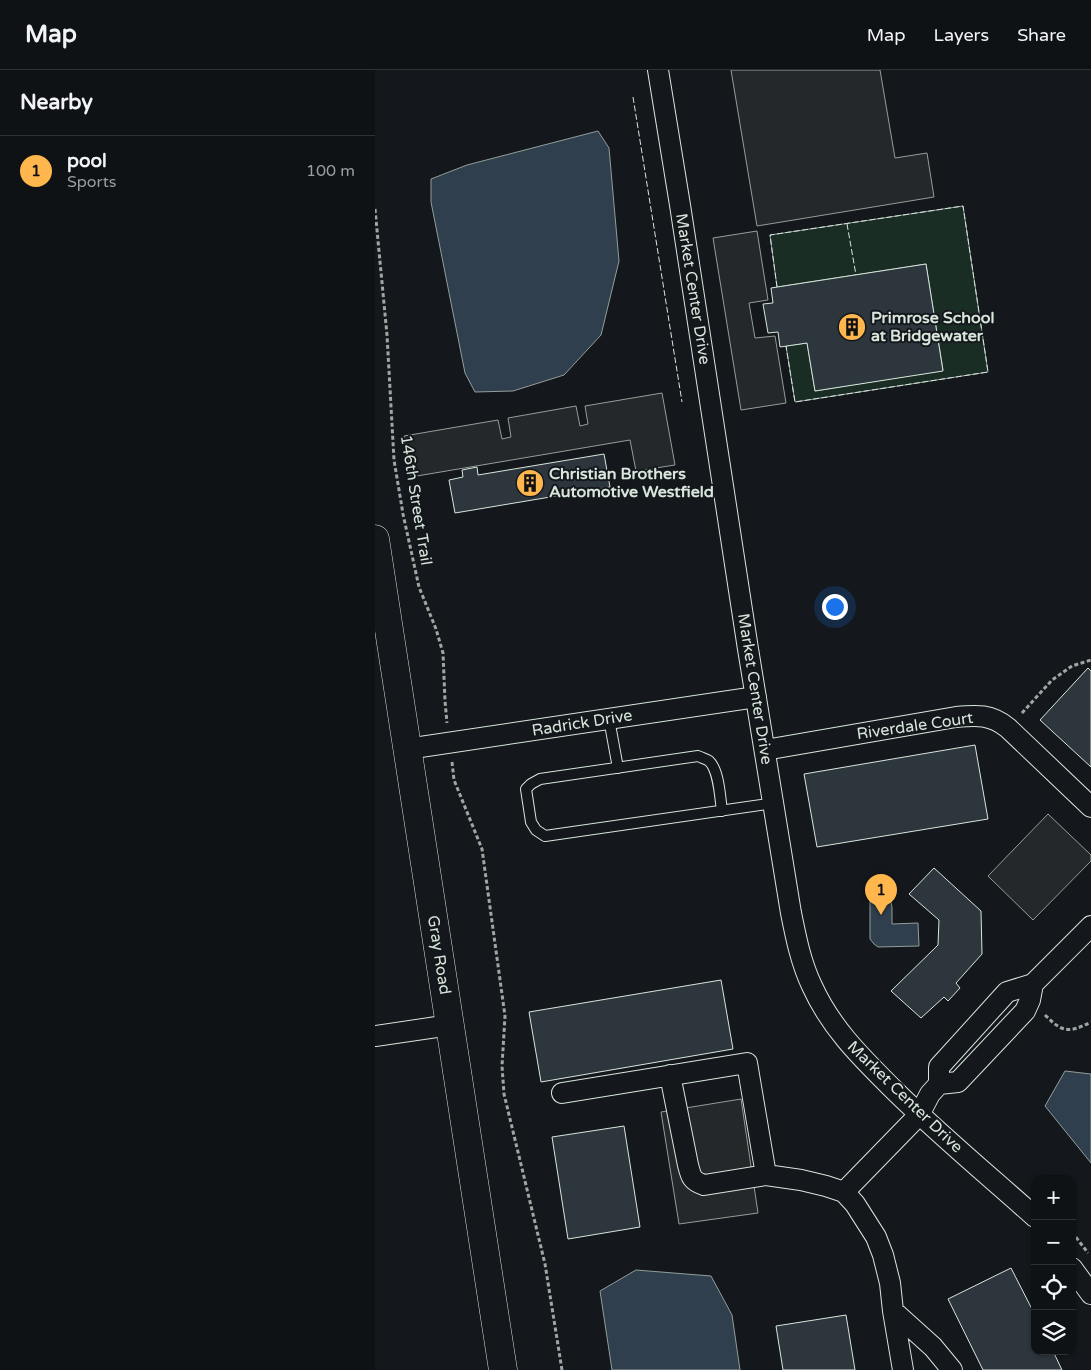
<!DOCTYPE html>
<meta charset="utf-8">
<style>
body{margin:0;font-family:"Varela Round",sans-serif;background:#1d2022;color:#f1f3f6}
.controls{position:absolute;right:15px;bottom:15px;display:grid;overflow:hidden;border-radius:10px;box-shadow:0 1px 4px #0004}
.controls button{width:45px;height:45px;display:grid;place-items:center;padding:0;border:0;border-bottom:1px solid #2f3234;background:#0f1215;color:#f1f3f6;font:25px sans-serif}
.you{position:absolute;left:459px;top:536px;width:18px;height:18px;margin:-12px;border:4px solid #fff;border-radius:50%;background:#1a73e8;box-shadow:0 0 0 8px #1a73e833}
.badge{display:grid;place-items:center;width:32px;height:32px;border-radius:50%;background:#ffb74d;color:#111;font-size:16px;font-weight:700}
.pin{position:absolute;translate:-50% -41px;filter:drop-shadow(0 1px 2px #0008)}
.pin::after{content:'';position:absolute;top:26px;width:18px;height:15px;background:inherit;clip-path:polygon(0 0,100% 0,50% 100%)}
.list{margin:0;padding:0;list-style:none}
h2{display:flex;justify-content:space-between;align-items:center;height:65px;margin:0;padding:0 20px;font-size:21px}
h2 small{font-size:16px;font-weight:400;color:#9b9ea0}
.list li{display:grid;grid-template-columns:32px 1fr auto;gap:15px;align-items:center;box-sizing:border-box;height:70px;padding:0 20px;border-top:1px solid #2f3234}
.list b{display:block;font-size:19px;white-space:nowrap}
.list p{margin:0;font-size:16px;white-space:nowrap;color:#9b9ea0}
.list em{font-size:16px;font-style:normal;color:#9b9ea0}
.icon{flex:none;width:28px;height:28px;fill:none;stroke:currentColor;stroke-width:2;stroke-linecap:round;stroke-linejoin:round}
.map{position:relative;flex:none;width:716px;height:1300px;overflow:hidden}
header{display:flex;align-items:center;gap:30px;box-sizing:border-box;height:70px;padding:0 25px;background:#0f1215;border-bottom:1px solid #2f3234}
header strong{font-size:24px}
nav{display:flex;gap:28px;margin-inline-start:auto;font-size:18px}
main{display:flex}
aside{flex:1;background:#0f1215}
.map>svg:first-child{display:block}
.green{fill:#1a2d24;stroke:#939e99}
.parking{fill:#24282b;stroke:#939e99}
.water{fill:#2f3f4d;stroke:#939e99}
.building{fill:#2c363c;stroke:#d8e6dc}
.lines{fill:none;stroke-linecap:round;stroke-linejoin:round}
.lane-casing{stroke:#d8e6dc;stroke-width:12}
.street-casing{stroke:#d8e6dc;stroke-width:22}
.secondary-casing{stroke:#d8e6dc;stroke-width:29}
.path{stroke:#9da8a2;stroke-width:3;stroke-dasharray:4 2.5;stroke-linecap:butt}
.lane{stroke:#14181c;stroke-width:10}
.street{stroke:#14181c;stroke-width:20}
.secondary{stroke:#14181c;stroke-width:28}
.fence{stroke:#d8e6dc;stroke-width:1;stroke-dasharray:6 2.5;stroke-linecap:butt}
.labels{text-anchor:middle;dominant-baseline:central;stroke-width:4;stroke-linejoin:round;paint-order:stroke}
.street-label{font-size:16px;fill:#d8e6dc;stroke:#14181c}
.poi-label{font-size:16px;font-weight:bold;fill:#d8e6dc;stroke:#14181c;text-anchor:start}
</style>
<header>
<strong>Map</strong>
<nav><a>Map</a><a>Layers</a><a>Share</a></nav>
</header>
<main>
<aside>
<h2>Nearby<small></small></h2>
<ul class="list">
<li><span class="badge">1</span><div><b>pool</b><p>Sports</p></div><em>100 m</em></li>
</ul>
</aside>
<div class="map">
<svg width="716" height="1300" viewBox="0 0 716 1300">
<rect width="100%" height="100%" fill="#14181c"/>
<path class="green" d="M588,136L613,302L420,332L411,276L432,273L440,321L568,300L551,194L402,217L395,165Z"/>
<path class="parking" d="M356,0H505L520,88L552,83L559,127L382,156Z
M382,161L393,230L374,233L380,268L400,266L411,333L366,340L338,168Z
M287,323L300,395L261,401L255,370L36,407L29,366L123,350L127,369L136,367L133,348L201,336L205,356L213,354L210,336Z
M673,744L716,785V791L658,850L613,806Z
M366,1029L383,1143L304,1154L286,1042Z"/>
<path class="water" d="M223,61L234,78L244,191L226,265L189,305L138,321L100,322L90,303L56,132V109L92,95Z
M508,824L515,828L517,837V854L543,853L544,876L503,877L499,874L495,869V830L501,825Z
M690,1001L716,1004V1093L670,1036Z
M261,1200L336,1206L357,1245L365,1300H237L225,1221Z"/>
<path class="building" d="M551,194L568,301L440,321L432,273L405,277L403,262L393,263L388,234L398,233L396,218Z
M229,384L235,417L80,443L74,410L88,407L87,400L102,397L103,405Z
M713,598L716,601V697L665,650Z
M600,675L613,749L442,777L429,704Z
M559,798L606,841L607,884L581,913L585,918L573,931L569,927L546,948L516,921L563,875L564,850L534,824Z
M346,910L358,979L166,1012L154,942Z
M249,1056L265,1157L193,1169L177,1067Z
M636,1198L660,1245V1281H678L687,1300H608L573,1229Z
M471,1245L480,1300H408L401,1256Z"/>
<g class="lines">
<defs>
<path id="lane" d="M234,649L243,698
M347,741C345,727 344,700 334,691C331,689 327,688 323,686L165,709L156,714L151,719L156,752L161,760L170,766L399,733"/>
<path id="street" d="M283,0L305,135L373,579L416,843C421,868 426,893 437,916C457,960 488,989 521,1022C566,1066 614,1106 660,1147
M32,679L381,627
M390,680L581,647C602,645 616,644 633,658L716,737
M0,966L75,955
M295,1005L313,1095C316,1107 317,1111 329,1115L391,1105
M564,1014L583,1012L650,941L655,930L658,914
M187,1023L372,993L391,1105L426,1110L451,1116L469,1122L480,1134L501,1167L508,1185L515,1213L518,1241L528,1300
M469,1122L544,1045L555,1024L564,1014V997L632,922L658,914L716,856
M697,1198L716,1224
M518,1241L558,1277L577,1300"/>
<path id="secondary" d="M0,469L128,1300"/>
</defs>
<use href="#lane" class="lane-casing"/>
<use href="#street" class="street-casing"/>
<use href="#secondary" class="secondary-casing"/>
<path class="path" d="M0,139L12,265L19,390L28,444L44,517L61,559L68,583L70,631L72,653
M647,643L677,610L697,596L716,590
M77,692L79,710L107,779L130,946L127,996L129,1024L170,1194L187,1300
M670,945C688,963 694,963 716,952
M697,1162L713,1183"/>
<use href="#lane" class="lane"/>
<use href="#street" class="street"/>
<use href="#secondary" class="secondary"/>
<path class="fence" d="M258,27L307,332
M472,154L481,205
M402,217L395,165L588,136L613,302L420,332L411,276"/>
</g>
<defs>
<symbol id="building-disc" viewBox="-11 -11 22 22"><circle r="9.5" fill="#ffb74d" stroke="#14181c"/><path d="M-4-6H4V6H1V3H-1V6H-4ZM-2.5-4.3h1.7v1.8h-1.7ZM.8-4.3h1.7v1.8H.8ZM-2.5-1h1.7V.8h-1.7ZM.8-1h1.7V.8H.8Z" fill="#111"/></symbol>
</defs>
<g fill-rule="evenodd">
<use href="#building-disc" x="461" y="241" width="32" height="32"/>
<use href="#building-disc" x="139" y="397" width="32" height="32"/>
</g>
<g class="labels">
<g class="street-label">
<text transform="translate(318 219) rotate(81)">Market Center Drive</text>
<text transform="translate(41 430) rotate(81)">146th Street Trail</text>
<text transform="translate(380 619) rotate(81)">Market Center Drive</text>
<text transform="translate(207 653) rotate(-9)">Radrick Drive</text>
<text transform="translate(540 656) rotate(-8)">Riverdale Court</text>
<text transform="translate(64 885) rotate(81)">Gray Road</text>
<text transform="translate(530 1027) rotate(44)">Market Center Drive</text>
</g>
<g class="poi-label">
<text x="496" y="248">Primrose School<tspan x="496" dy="18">at Bridgewater</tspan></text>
<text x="174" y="404">Christian Brothers<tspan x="174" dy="18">Automotive Westfield</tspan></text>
</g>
</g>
</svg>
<div class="controls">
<button>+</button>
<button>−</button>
<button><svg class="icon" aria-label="locate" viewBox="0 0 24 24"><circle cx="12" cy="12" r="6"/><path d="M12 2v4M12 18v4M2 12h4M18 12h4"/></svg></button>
<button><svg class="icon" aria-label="layers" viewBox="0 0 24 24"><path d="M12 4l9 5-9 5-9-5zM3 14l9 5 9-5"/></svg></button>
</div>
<div class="you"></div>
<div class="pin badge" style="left:506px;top:845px">1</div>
</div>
</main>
